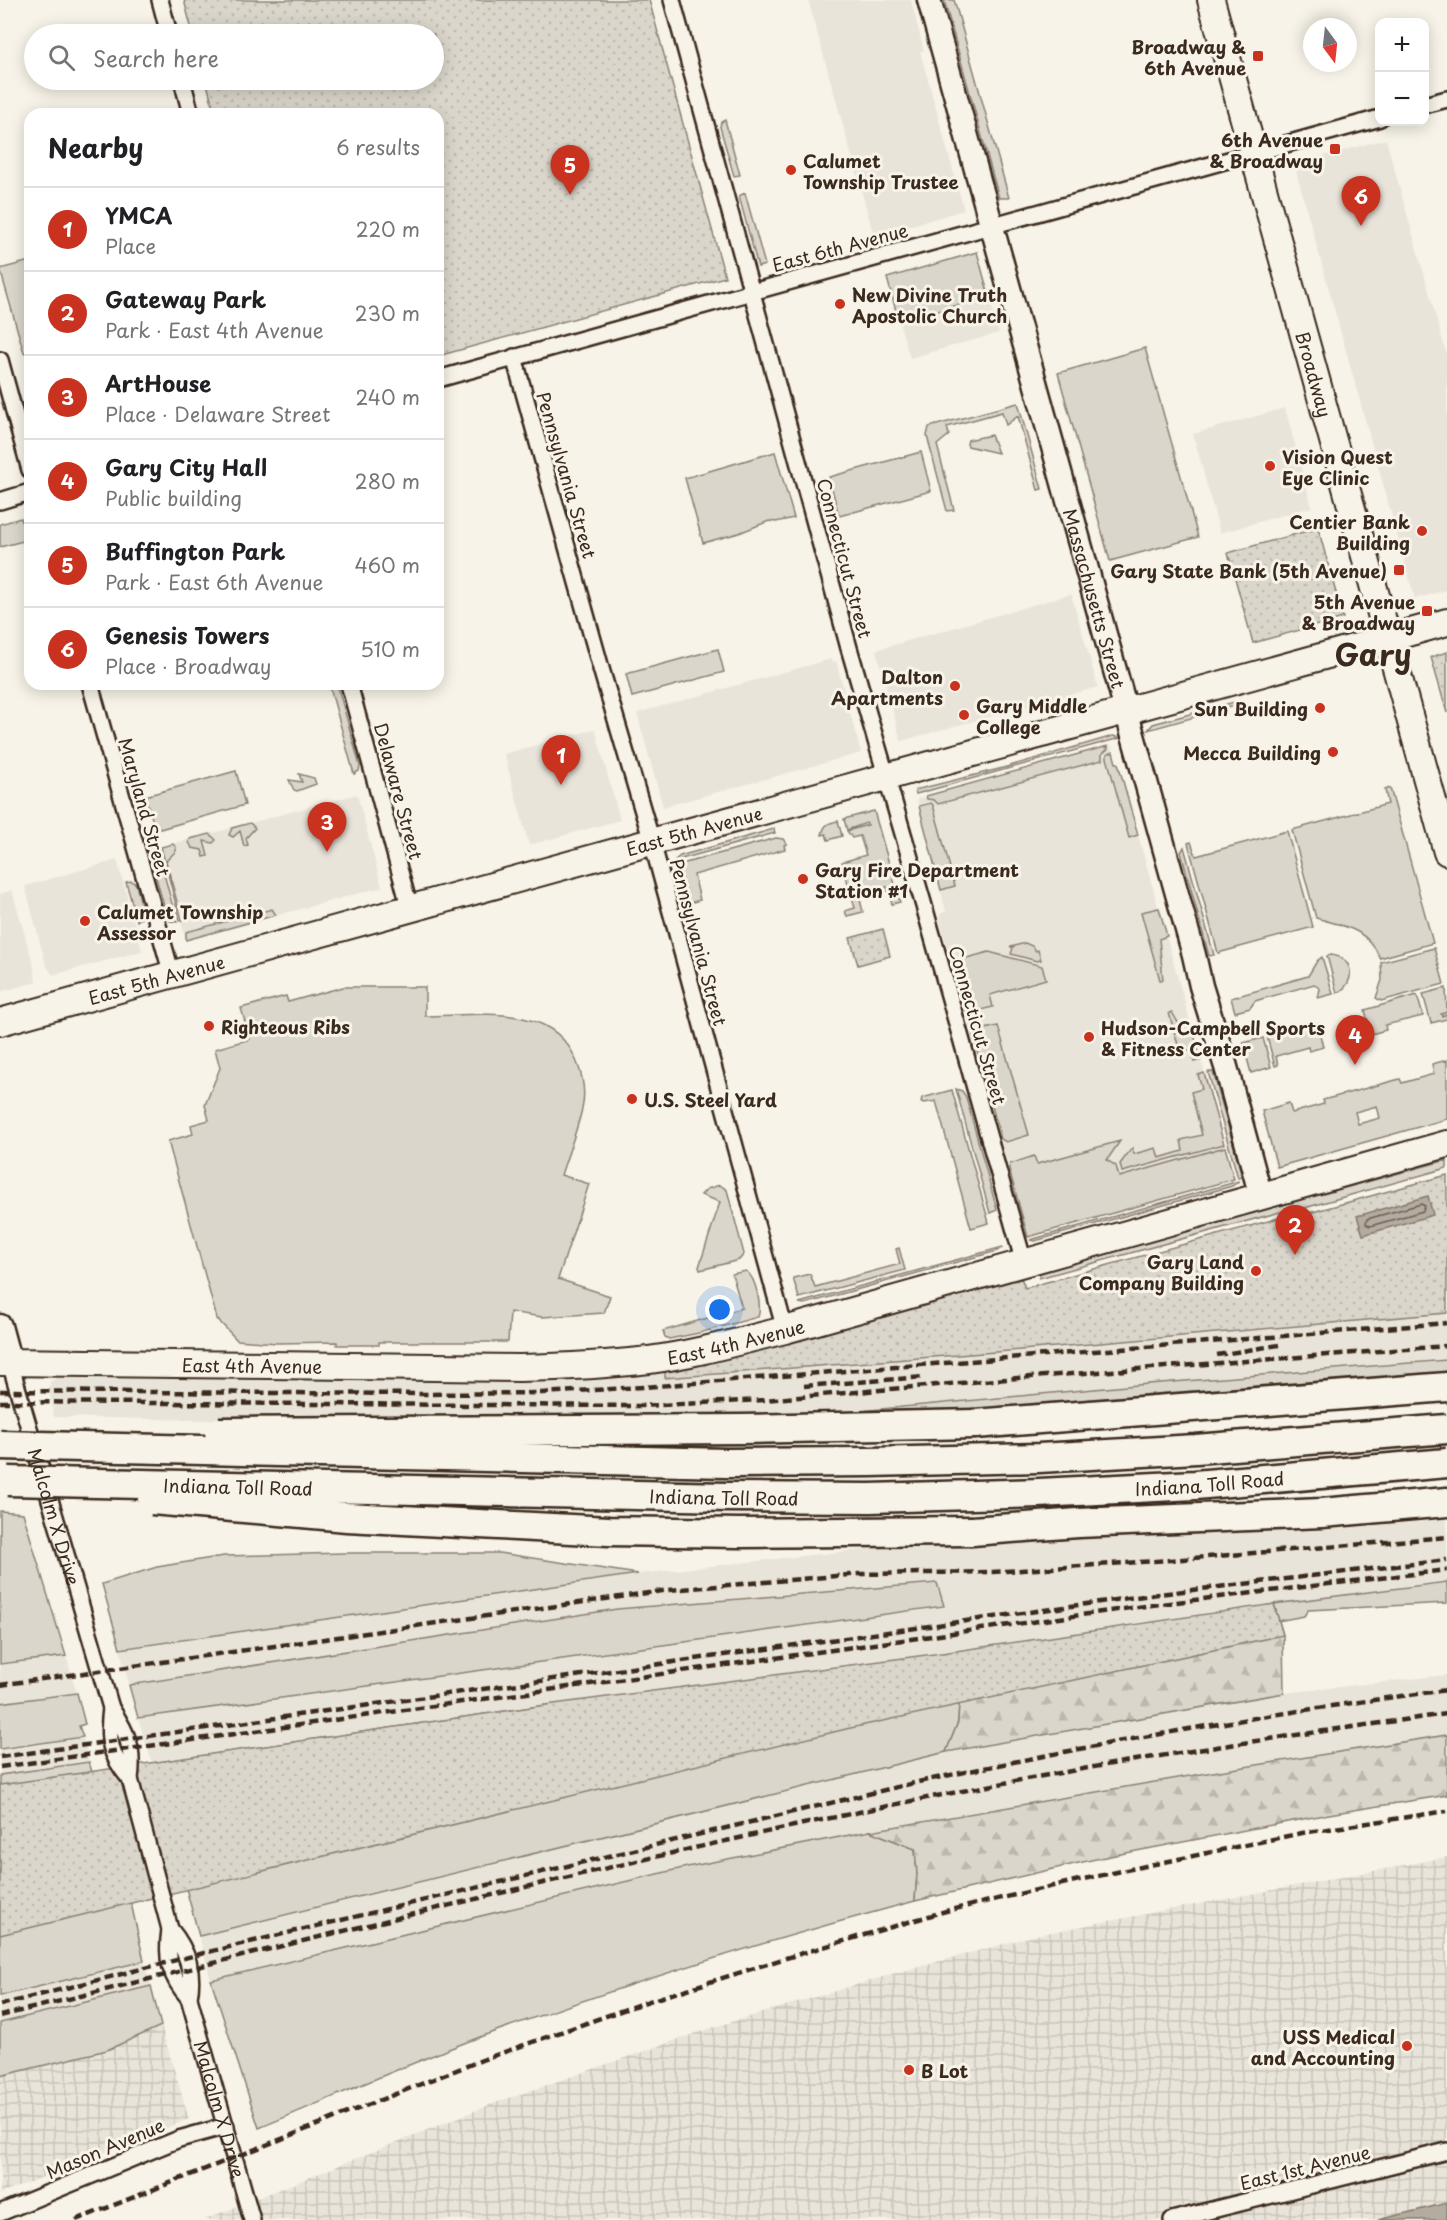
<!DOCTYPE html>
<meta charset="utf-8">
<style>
body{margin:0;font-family:"Playpen Sans",sans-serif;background:#f6f6f6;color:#202124}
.controls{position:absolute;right:18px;top:18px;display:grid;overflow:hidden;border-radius:12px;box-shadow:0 3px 15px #0003}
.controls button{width:54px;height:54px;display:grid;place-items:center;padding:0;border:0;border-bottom:2px solid #e0e0e0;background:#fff;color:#202124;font:30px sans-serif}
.compass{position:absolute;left:1303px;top:18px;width:54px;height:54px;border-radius:50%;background:#fff;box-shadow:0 3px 15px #0003;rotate:165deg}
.you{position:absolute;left:720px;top:1310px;width:21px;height:21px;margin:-15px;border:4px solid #fff;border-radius:50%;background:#1a73e8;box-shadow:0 0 0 9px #1a73e833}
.badge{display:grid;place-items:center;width:39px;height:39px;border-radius:50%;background:#c8321e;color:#fff;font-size:20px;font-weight:700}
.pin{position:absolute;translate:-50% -50px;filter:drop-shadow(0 2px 3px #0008)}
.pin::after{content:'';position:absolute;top:32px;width:21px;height:18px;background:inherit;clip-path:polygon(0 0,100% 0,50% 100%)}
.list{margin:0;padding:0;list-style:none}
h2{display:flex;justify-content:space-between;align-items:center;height:78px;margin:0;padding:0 24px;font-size:26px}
h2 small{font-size:20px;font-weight:400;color:#757577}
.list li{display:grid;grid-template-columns:39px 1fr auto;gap:18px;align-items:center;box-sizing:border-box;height:84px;padding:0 24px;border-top:2px solid #e0e0e0}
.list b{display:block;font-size:22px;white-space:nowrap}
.list p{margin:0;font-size:20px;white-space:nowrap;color:#757577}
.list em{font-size:20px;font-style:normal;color:#757577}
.icon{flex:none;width:33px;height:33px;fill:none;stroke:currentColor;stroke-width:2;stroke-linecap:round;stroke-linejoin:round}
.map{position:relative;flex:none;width:1447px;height:2220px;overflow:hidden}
.search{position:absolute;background:#fff;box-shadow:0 3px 15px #0003;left:24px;top:24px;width:420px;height:66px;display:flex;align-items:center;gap:15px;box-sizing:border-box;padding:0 21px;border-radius:33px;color:#757577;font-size:22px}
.panel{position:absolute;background:#fff;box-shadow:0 3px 15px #0003;left:24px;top:108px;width:420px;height:582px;border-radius:18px}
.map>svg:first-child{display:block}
.built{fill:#e9e4d9}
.industrial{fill:url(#industrial-grid)}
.green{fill:#dbd6cb;stroke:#8b8074;stroke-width:1.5;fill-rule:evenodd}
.forest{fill:url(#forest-firs);stroke:#8b8074;stroke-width:1.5}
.park{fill:url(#park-dots);stroke:#8b8074;stroke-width:1.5}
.water{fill:#b4aca0;stroke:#84786c;stroke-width:1.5}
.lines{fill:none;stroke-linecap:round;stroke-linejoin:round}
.shore{stroke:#6b5e52;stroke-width:1.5}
.street-casing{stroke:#3b2a1e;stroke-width:20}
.secondary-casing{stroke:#3b2a1e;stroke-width:27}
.primary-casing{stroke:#3b2a1e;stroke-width:30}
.highway-casing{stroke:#3b2a1e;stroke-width:33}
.street{stroke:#f7f3e8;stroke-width:15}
.secondary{stroke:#f7f3e8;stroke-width:22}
.primary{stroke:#f7f3e8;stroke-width:26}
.highway{stroke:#f7f3e8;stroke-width:28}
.rail{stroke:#3b2a1e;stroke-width:4.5;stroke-dasharray:9 4.5;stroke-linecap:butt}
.highway-bridge-casing{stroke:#3b2a1e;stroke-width:33;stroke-linecap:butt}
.highway-bridge{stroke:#f7f3e8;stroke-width:28}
.poi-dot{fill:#c8321e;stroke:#f7f3e8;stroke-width:2}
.labels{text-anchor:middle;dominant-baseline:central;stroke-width:6;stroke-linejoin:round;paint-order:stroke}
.poi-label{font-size:18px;font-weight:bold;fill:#3b2a1e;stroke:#f7f3e8;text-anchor:end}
.street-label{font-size:18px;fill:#3b2a1e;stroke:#f7f3e8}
.town-label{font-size:30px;font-weight:bold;fill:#3b2a1e;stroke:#f7f3e8}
</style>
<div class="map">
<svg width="1447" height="2220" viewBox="0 0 1447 2220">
<defs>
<pattern id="industrial-grid" width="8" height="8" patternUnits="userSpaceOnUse" patternTransform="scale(1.5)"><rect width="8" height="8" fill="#e9e4d9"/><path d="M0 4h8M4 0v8" fill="none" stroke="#c9c4ba"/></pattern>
<pattern id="forest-firs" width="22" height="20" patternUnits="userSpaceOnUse" patternTransform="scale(1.5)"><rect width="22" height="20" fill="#dbd6cb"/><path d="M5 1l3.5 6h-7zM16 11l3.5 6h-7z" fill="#bdb8ae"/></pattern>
<pattern id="park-dots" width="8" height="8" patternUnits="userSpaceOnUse" patternTransform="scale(1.5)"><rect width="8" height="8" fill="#dbd6cb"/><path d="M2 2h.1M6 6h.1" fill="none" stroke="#bdb8ae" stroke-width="1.8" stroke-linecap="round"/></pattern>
</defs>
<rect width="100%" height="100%" fill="#f7f3e8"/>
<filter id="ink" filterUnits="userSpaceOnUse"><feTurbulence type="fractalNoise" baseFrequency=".0167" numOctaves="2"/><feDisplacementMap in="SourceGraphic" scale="12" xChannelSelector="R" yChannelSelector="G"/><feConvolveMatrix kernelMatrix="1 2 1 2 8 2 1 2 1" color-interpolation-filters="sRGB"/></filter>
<g filter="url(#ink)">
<path class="built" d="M808,0H911L924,51H920L964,210L874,236Z
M1386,139L1447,356V590L1415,599L1294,164Z
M989,296L999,333L910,358L899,322Z
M1285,408L1312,507L1220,533L1193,434Z
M1071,594L1098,687L901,741L876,650Z
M831,659L833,662L836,661L861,753L663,807L637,713Z
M595,729L620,820L529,845L504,754Z
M1111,745L1116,763H1118L1234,1179L1028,1237L939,918L940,914L946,911L917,799Z
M357,794L382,887L186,940L161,847Z
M117,860L142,951L53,975L46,965L25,886Z
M12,890L34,967L36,982L0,992V894Z
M1447,1313V1360L1148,1384L806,1416L295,1422L54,1417L49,1387L50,1382L57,1378L534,1381H571L665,1371L666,1378L1021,1350Z
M1447,1519V1582L1274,1604L949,1652L546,1705L152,1763L138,1718L944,1605L937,1583L617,1609L129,1685L120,1649L638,1574L922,1543L1199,1532L1320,1530Z
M66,1656L77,1693L0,1703V1664Z
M1447,1675V1735L1213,1772L870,1831L687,1867L211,1980L199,1936L946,1752L1284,1693Z
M83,1737L89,1762L0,1775V1749Z
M144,1961L151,1986L0,2023V1996Z"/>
<path class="industrial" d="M1447,1857V2220H203L492,2104L708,2029L896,1973L1041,1934Z
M161,2026L189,2119L0,2194V2076L107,2050Z"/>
<path class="green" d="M944,0H954L955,3L1009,198H999Z
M725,120L740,175L734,176L720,127L721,122Z
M745,193L765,265L758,267L739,196Z
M977,252L989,296L899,322L887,278Z
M30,261V351L24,353L0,269Z
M1145,348L1198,537L1110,561L1058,373Z
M1018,403L1042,489L1038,490L1018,416L1006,425L1002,412L947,427L949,435L937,445L954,510L947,511L927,436L929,427Z
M991,435L998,453L968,446L967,444L968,440Z
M775,452L794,518L776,522L769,521L739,533L703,543L685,478Z
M921,452L931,491L839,516L829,477Z
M21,518L27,540L0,547V524Z
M718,649L724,672L632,697L626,674Z
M329,684H337L360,766L359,771L354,774Z
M1238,701L1245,703L1148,730L1153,724Z
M1113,736L1120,738L916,794L915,790L1003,768Z
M1108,746V749L1102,754V760L938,804L934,800L927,799L926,796Z
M1113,752L1116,763H1118L1138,835L1129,838L1107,758V754Z
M236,771L245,805L160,829L159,827L155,828L145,796Z
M299,774L314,778L316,784L297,791L294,790L289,780L302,782Z
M1390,788L1433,943L1380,958C1367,928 1344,926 1316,918L1292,830L1388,804L1385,790Z
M931,803L933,805L955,886L941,890L919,806Z
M874,811L900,902L892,904L887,887L859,895L863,912L847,916L845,911L855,908L842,862L866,855L860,836L852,838L847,831L868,825L866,823L847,830L844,819Z
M838,821L842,836L828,840L826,834L822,835C824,824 829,823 838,821Z
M250,823L255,828L246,838L248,845L244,846L240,831L233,837L229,835L232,828Z
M774,829L775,833L674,861L680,856Z
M1287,831L1313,927L1218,953L1188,843L1191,842L1196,856Z
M210,834L216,840L213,843L204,841L208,856L204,857L202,850L192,848L189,842L190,839Z
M776,838L783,839L787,844L784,845L785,849L694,875L700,900L689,903L678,865Z
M173,844L176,847V851L166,861L182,920L180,921L161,847Z
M1184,847L1214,955L1209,956L1181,852Z
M157,848L177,922L170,921L167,917L150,856L151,852Z
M131,881L136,884L144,916L137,921L126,882Z
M1159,908L1167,936L1159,939L1163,980H1160L1141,912Z
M272,909L276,915L186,940V932Z
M1025,943L1032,946L1036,951L1038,950L1041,960L1037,961L1011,954L1013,948L1011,947Z
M1434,948L1444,984L1381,1001L1376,998L1382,980L1381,962Z
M989,952L1042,966L1046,979L990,995L993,1007L968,1013L965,1010L953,966L963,959Z
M1331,955C1354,957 1357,983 1337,993L1327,956Z
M1322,957L1333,994L1318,998L1320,989L1314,984L1255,1001L1250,1008L1235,1012L1231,998L1308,976L1317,961Z
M343,987H425V1016C475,1016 552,1001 576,1060C583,1076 586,1092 582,1109C577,1131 568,1153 561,1175L589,1184L558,1279L610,1296L604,1313L542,1317L510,1312L508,1342H379V1345H337V1342L277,1343L237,1340L217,1319L168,1141L193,1134L191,1125L209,1120L205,1105L220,1068L215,1049L250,1039L241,1008L286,996L288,1002Z
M1446,988L1447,1012L1441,1014L1442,1016L1447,1014V1019L1431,1023L1423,994Z
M1417,995L1423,1016L1385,1025L1386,1030L1371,1034L1365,1010Z
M1172,1012L1184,1033L1193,1030L1201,1060L1194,1062L1191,1049L1180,1052L1169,1013Z
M1317,1023L1323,1047L1309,1051L1308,1047L1276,1056L1278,1065L1275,1066L1267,1037Z
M998,1026L1029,1135L1006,1142L1001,1139L973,1036L976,1031Z
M1263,1038L1271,1067L1251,1073L1243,1043Z
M1447,1060V1119L1277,1167L1262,1111L1289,1103L1292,1113L1324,1104L1323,1100L1400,1079L1402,1083L1434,1074L1432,1064ZM1377,1106L1380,1118L1358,1124L1355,1112Z
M1208,1072H1213L1240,1168L1241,1177L1238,1178Z
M1204,1073L1224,1144L1122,1172L1120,1164L1132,1148L1134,1154L1156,1148L1159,1158L1183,1151L1181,1140L1202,1135L1191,1092L1202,1089L1198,1075Z
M956,1089L962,1091L966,1097L997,1210L990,1213Z
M952,1090L989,1223L971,1228L936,1101L924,1103L921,1102L922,1098Z
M1120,1141L1107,1160L1116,1166L1119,1177L1225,1147L1234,1179L1028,1237L1009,1169L1010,1164L1034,1156L1037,1164Z
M1447,1160V1168L1290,1212L1289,1210L1284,1211L1039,1278V1274L1043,1271Z
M1239,1181L1232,1186L1035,1241L1030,1240Z
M720,1185L727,1190L744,1254L739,1260L700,1270L699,1267L720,1202L701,1195L707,1189Z
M1003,1247L997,1251L805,1304L799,1303Z
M899,1248L905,1270L799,1298L793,1278L810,1274L815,1287L900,1264L896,1249Z
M746,1271C756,1278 762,1306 758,1317L699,1333L669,1339L665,1337L663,1331L742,1308L732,1274Z
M1447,1360V1380L991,1412L806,1416L1148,1384Z
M0,1511L23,1513L66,1656L0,1664Z
M344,1553H499L638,1574L120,1649L102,1584L157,1567L224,1556Z
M1447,1582V1603L1308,1610L1304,1616L1278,1621L1274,1604Z
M937,1583L944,1606L138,1718L129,1685L617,1609Z
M960,1684L958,1722L946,1752L199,1936L152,1763L546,1705Z
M77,1693L85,1724L79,1726L83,1737L0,1749V1703Z
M89,1762L131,1903L144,1961L0,1996V1775Z
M870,1831L915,1849L917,1874L915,1901C775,1938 636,1981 499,2030C418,2059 339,2095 259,2128L211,1980L687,1867Z
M151,1986L161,2026L107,2050L0,2076V2023Z"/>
<path class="forest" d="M1274,1604L1283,1635L1284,1693L946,1752L958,1722L960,1684Z
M1447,1735V1795L1329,1814L1100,1858L915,1901L917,1874L915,1849L870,1831L1213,1772Z"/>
<path class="park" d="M184,0H649L725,277L438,356V114H215L206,80H434V34H193Z
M1318,528L1343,618L1253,643L1228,553Z
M1447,652V713L1431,657Z
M883,929L890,956L858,965L850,938Z
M1447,1175V1313L1021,1350L665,1378V1371L740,1355L1018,1278L1022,1280L1025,1288L1286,1216L1287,1219Z
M1274,1604L1283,1635L846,1729L0,1935V1785L546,1705L949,1652Z"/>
<path class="water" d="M1428,1196L1433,1215L1363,1235L1357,1216Z
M1447,2203V2220H1378Z"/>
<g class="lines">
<path class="shore" d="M1421,1204L1425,1206L1423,1211L1370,1226L1366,1224L1367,1219Z"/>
<defs>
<g id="street">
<path d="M160,0L169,34"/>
<path d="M672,0L849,648L924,906L1024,1263"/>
<path d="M182,80L191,114"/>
<path d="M1424,105L1447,99"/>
<path d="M514,357L602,672L652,842L785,1330"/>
<path d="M0,360L30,470"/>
<path d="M438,379L1380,118"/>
<path d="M0,501L30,492"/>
<path d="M90,684L172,975"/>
<path d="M349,684L410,909"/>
<path id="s1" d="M10,1363L111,1708C128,1734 134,1748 130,1779L170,1929C188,1951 194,1971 189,1998L252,2220"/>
<path d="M111,1708C107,1740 109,1754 130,1779"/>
<path d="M170,1929C166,1958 169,1976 189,1998"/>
<path d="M0,2213L179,2139L226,2126"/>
<path d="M1172,2220L1447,2151"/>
</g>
<g id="secondary">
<path id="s2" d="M929,0L1194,955L1201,986L1226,1067L1261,1197"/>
<path d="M0,1326L10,1363"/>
</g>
<g id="primary">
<path id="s3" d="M1211,0L1447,852"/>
<path id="s4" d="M0,1022L1447,622"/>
<path id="s5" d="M0,1362L519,1368C562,1367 606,1365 649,1360C695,1354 740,1341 785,1330L1447,1144"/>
</g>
<path id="highway" d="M975,1424L1447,1387
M972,1531L1078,1523L1322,1513L1447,1502"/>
</defs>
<use href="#street" class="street-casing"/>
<use href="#secondary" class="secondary-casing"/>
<use href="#primary" class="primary-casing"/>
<use href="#highway" class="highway-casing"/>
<use href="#street" class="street"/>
<use href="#secondary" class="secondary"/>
<use href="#primary" class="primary"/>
<use href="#highway" class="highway"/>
<path class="rail" d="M1217,1355L1279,1345
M804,1386L924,1377
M0,1391L425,1394L542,1393L644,1387L1447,1323
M0,1402L640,1406L764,1400L1018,1378L1447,1346
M0,1685L669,1590L860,1574L992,1572L1170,1560L1447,1537
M0,1757L1150,1595L1447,1560
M0,1767L1152,1605L1447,1570
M0,2005L204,1953L918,1782C1093,1744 1269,1713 1447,1690
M0,2016C303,1941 606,1864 912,1801C1089,1765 1268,1738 1447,1714
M76,2220L482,2060L643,2003L786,1958L946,1911L1079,1880L1302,1833L1447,1811"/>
<defs>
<g id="highway-bridge">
<path d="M219,1432L742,1429L975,1424"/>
<path d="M0,1445L726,1463L870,1462L1039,1458L1196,1449L1447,1429"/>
<path id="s6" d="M8,1481L727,1497L870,1498L1039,1493L1195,1485L1447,1463"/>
<path d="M152,1500L347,1517L609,1531L740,1533L972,1531"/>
</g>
</defs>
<use href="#highway-bridge" class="highway-bridge-casing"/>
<use href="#highway-bridge" class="highway-bridge"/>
</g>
</g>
<g class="poi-dot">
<rect x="1252" y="50" width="12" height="12" rx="3"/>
<rect x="1329" y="143" width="12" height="12" rx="3"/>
<circle cx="791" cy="170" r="6"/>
<circle cx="840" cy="304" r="6"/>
<circle cx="1270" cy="466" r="6"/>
<circle cx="1422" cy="531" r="6"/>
<rect x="1393" y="564" width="12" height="12" rx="3"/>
<rect x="1421" y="605" width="12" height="12" rx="3"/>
<circle cx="955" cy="686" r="6"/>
<circle cx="1320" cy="708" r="6"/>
<circle cx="964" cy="715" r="6"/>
<circle cx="1333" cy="752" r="6"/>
<circle cx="803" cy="879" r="6"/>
<circle cx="85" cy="921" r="6"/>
<circle cx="209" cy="1026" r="6"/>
<circle cx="1089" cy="1037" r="6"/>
<circle cx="632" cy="1099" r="6"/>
<circle cx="1256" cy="1271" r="6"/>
<circle cx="1407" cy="2046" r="6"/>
<circle cx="909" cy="2070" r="6"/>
</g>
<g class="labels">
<g class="poi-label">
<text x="1246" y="46">Broadway &amp;<tspan x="1246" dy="21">6th Avenue</tspan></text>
<text x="1323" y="139">6th Avenue<tspan x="1323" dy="21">&amp; Broadway</tspan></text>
<text x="803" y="160" text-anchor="start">Calumet<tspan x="803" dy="21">Township Trustee</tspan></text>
<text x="852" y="294" text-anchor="start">New Divine Truth<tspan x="852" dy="21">Apostolic Church</tspan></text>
<text x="1282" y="456" text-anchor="start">Vision Quest<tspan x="1282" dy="21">Eye Clinic</tspan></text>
<text x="1410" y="521">Centier Bank<tspan x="1410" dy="21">Building</tspan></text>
<text x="1387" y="570">Gary State Bank (5th Avenue)</text>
<text x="1415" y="601">5th Avenue<tspan x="1415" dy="21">&amp; Broadway</tspan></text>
<text x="943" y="676">Dalton<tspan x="943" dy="21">Apartments</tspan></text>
<text x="976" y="705" text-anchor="start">Gary Middle<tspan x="976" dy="21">College</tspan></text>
<text x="1308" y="708">Sun Building</text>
<text x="1321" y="752">Mecca Building</text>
<text x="815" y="869" text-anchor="start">Gary Fire Department<tspan x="815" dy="21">Station #1</tspan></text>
<text x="97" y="911" text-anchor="start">Calumet Township<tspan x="97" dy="21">Assessor</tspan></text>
<text x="221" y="1026" text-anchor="start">Righteous Ribs</text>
<text x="1101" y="1027" text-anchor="start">Hudson-Campbell Sports<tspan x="1101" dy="21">&amp; Fitness Center</tspan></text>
<text x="644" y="1099" text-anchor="start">U.S. Steel Yard</text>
<text x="1244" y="1261">Gary Land<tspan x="1244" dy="21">Company Building</tspan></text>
<text x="1395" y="2036">USS Medical<tspan x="1395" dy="21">and Accounting</tspan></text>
<text x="921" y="2070" text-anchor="start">B Lot</text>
</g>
<g class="street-label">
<text transform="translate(840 247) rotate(-15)">East 6th Avenue</text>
<text stroke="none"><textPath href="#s3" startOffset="388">Broadway</textPath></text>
<text transform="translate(567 475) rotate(74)">Pennsylvania Street</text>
<text transform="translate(845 558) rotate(75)">Connecticut Street</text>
<text stroke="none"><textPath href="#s2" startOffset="621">Massachusetts Street</textPath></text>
<text transform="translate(399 791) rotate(75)">Delaware Street</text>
<text transform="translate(145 807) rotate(74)">Maryland Street</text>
<text stroke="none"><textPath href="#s4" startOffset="720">East 5th Avenue</textPath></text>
<text transform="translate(699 942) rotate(75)">Pennsylvania Street</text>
<text stroke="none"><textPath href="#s4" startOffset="162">East 5th Avenue</textPath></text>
<text transform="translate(978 1025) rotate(74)">Connecticut Street</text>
<text stroke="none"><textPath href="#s5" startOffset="738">East 4th Avenue</textPath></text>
<text stroke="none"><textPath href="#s5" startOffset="252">East 4th Avenue</textPath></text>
<text stroke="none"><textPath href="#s6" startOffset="1202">Indiana Toll Road</textPath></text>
<text stroke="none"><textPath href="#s6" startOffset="230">Indiana Toll Road</textPath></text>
<text stroke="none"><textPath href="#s6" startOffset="716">Indiana Toll Road</textPath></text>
<text stroke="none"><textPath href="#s1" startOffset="160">Malcolm X Drive</textPath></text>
<text stroke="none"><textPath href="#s1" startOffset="780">Malcolm X Drive</textPath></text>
<text transform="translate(105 2148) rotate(-23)">Mason Avenue</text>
<text transform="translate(1305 2167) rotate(-14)">East 1st Avenue</text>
</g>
<g class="town-label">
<text x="1373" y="653">Gary</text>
</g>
</g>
</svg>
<div class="controls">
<button>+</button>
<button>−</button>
</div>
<svg class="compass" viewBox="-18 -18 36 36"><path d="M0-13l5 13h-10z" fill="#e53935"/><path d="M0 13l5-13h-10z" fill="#757577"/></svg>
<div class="you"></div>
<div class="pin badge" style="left:561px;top:785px">1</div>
<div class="pin badge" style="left:1295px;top:1255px">2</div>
<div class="pin badge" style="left:327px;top:852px">3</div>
<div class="pin badge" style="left:1355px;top:1065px">4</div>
<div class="pin badge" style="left:570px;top:195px">5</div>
<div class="pin badge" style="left:1361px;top:226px">6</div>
<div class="search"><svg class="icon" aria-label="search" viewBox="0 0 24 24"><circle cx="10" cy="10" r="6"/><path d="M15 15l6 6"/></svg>Search here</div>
<section class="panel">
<h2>Nearby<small>6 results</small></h2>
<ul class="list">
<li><span class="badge">1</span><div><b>YMCA</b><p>Place</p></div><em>220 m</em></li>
<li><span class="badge">2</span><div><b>Gateway Park</b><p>Park · East 4th Avenue</p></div><em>230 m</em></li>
<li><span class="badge">3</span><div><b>ArtHouse</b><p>Place · Delaware Street</p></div><em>240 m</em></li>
<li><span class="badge">4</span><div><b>Gary City Hall</b><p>Public building</p></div><em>280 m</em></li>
<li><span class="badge">5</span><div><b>Buffington Park</b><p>Park · East 6th Avenue</p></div><em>460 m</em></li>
<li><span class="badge">6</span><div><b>Genesis Towers</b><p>Place · Broadway</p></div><em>510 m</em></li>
</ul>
</section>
</div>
